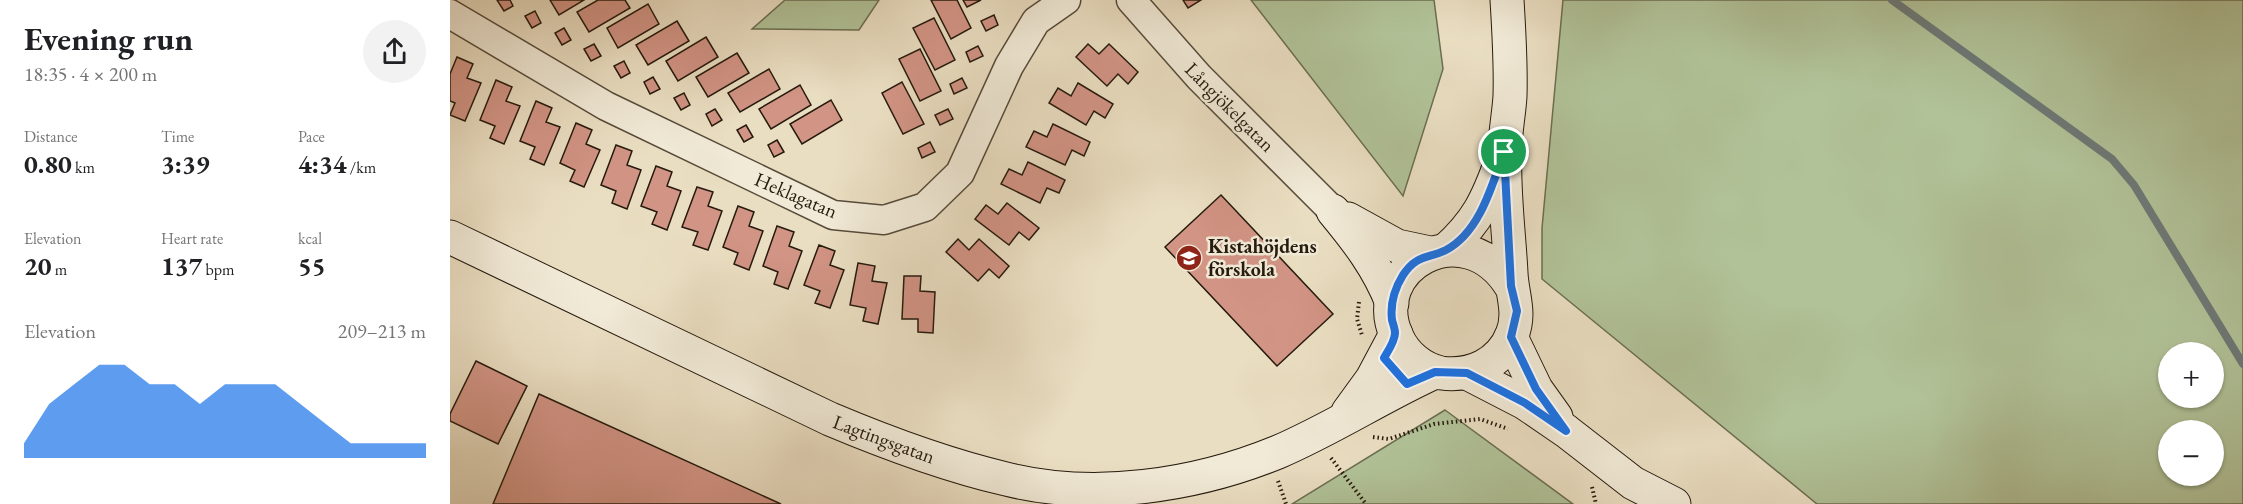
<!DOCTYPE html>
<html lang="en">
<head>
<meta charset="utf-8">
<style>
	:root { --surface:#fff; --page:#f2f2f2; --text:#202124; --muted:#757577; --accent:#1a73e8 }
	body { margin:0; font-family:"EB Garamond",serif; background:var(--page); color:var(--text); height:100vh; display:flex; flex-direction:column; font-size:22px; white-space:nowrap }
	* { box-sizing:border-box; margin:0 }
	p { font-size:20px; color:var(--muted) }
	.icon { flex:none; width:33px; height:33px; fill:none; stroke:currentColor; stroke-width:2; stroke-linecap:round; stroke-linejoin:round }
	.map { position:relative; flex:1; overflow:hidden }
	.side { display:flex; flex-direction:column; background:var(--surface); width:450px }
	.side>* { flex:none }
	.tools { position:absolute; left:1708px; top:342px; display:grid; gap:12px }
	.tools a { display:grid; place-items:center; width:66px; height:66px; border-radius:50%; background:var(--surface); box-shadow:0 2px 4px #0004; font-size:30px }
	.pin { position:absolute; display:grid; place-items:center; width:51px; height:51px; color:#fff; margin:-26px; border:3px solid #fff; border-radius:50%; box-shadow:0 2px 6px #0007 }
	.round { display:grid; place-items:center; flex:none; width:63px; height:63px; border-radius:32px; background:var(--page) }
	.headline { display:flex; align-items:center; justify-content:space-between; height:102px; padding:0 24px }
	h1 { font-size:33px; font-weight:700; line-height:45px }
	.stats { display:grid; grid-template-columns:repeat(3,1fr); gap:9px; height:102px; padding:6px 24px }
	.stats div { display:grid; align-content:center }
	.stats b { font-size:26px; font-weight:700 }
	.stats small { font-size:16px; font-weight:400 }
	.stats p { font-size:16px }
	.chart { height:168px; padding:12px 24px }
	.chart p { display:flex; justify-content:space-between }
	.chart svg { width:100%; height:108px; margin-top:6px; fill:var(--accent); opacity:.7 }
	main { display:flex; flex:1; min-height:0 }
	.map>svg:first-child { display:block }
</style>
</head>
<body>
<main>
<section class="side">
<div class="headline"><div><h1>Evening run</h1><p>18:35 · 4 × 200 m</p></div><a class="round"><svg class="icon" aria-label="share" viewBox="0 0 24 24"><path d="M12 15V3M7 8l5-5 5 5M5 13v7h14v-7"/></svg></a></div>
<div class="stats">
<div><p>Distance</p><b>0.80<small> km</small></b></div>
<div><p>Time</p><b>3:39</b></div>
<div><p>Pace</p><b>4:34<small> /km</small></b></div>
</div>
<div class="stats">
<div><p>Elevation</p><b>20<small> m</small></b></div>
<div><p>Heart rate</p><b>137<small> bpm</small></b></div>
<div><p>kcal</p><b>55</b></div>
</div>
<div class="chart"><p><span>Elevation</span>209–213 m</p>
<svg viewBox="0 0 160 44" preserveAspectRatio="none"><path d="M0 44V38L10 22L20 14L30 6L40 6L50 14L60 14L70 22L80 14L90 14L100 14L110 22L120 30L130 38L140 38L150 38L160 38V44z"/></svg>
</div>
</section>
<div class="map">
<svg width="1793" height="504" viewBox="0 0 1793 504">
	<rect width="100%" height="100%" fill="#eadec2"/>
	<filter id="stains"><feTurbulence type="fractalNoise" baseFrequency=".00333" numOctaves="4"/><feColorMatrix values="0 0 0 0 .2 0 0 0 0 .09 0 0 0 0 .02 0 0 0 .5 -.17"/></filter>
	<radialGradient id="worn" r=".72"><stop offset=".6" stop-color="#630" stop-opacity="0"/><stop offset="1" stop-color="#630" stop-opacity=".3"/></radialGradient>
	<g fill="#b1c298" stroke="#6b6e52" stroke-width="1.5" fill-rule="evenodd">
		<polygon points="335,0 429,0 409,30 302,29"/>
		<polygon points="801,0 984,0 993,69 953,196"/>
		<path d="M1113,0H1793V504H1367L1092,279V228ZM1764,352V398H1719V352ZM1764,430V476H1719V430Z"/>
		<polygon points="995,410 1123,504 842,504"/>
	</g>
	<g fill="none" stroke-linecap="round" stroke-linejoin="round">
		<polyline stroke="#6d7977" stroke-width="8" points="1442,0 1662,159 1684,185 1793,364"/>
	</g>
	<g fill="#d29485" stroke="#251a0d" stroke-width="1.5">
		<polygon points="47,0 60,0 63,6 54,11"/>
		<polygon points="100,0 134,0 109,15"/>
		<polygon points="148,0 175,0 180,8 139,32 127,12"/>
		<polygon points="481,0 507,0 521,28 501,39"/>
		<polygon points="513,0 531,0 517,7"/>
		<polygon points="733,0 751,0 738,8"/>
		<polygon points="198,4 209,24 168,48 157,28"/>
		<polygon points="85,11 91,23 82,28 75,16"/>
		<polygon points="544,15 548,25 536,31 531,21"/>
		<polygon points="484,18 505,60 485,70 463,28"/>
		<polygon points="227,21 239,41 198,65 186,45"/>
		<polygon points="114,28 121,40 112,45 105,33"/>
		<polygon points="256,37 268,57 228,81 216,61"/>
		<polygon points="144,44 151,56 141,61 134,49"/>
		<polygon points="638,44 649,54 659,44 688,72 678,84 668,74 657,86 626,57"/>
		<polygon points="528,46 533,56 520,62 516,52"/>
		<polygon points="470,49 491,91 470,101 449,59"/>
		<polygon points="287,53 299,73 258,97 246,77"/>
		<polygon points="7,57 23,64 17,78 31,83 15,121 0,115 5,103 0,101 0,74"/>
		<polygon points="174,61 180,73 171,78 164,66"/>
		<polygon points="319,69 330,89 290,112 278,93"/>
		<polygon points="203,77 210,89 200,94 194,82"/>
		<polygon points="512,78 517,88 504,94 500,84"/>
		<polygon points="46,80 62,87 56,101 70,106 54,144 40,138 45,126 30,120"/>
		<polygon points="452,82 474,124 453,134 432,93"/>
		<polygon points="628,83 663,104 655,118 644,111 636,125 599,103 608,88 621,96"/>
		<polygon points="350,85 361,105 321,129 309,109"/>
		<polygon points="234,93 240,105 231,110 224,98"/>
		<polygon points="381,100 392,120 352,144 340,124"/>
		<polygon points="86,101 102,108 96,122 110,127 94,165 80,159 85,147 70,141"/>
		<polygon points="265,109 272,120 262,126 256,114"/>
		<polygon points="498,109 503,119 490,125 485,115"/>
		<polygon points="126,123 142,130 136,144 150,150 134,187 120,181 125,170 110,163"/>
		<polygon points="603,124 640,142 634,156 622,150 615,165 576,147 584,131 597,137"/>
		<polygon points="296,125 303,137 294,142 287,130"/>
		<polygon points="327,140 334,152 324,157 318,145"/>
		<polygon points="480,142 485,152 472,158 468,148"/>
		<polygon points="166,145 182,151 177,165 191,170 177,209 162,203 166,191 151,185"/>
		<polygon points="578,162 615,180 609,193 597,188 590,203 551,184 559,169 572,175"/>
		<polygon points="206,166 222,172 217,186 231,191 217,230 202,224 207,212 191,206"/>
		<polygon points="247,187 263,192 258,206 272,211 258,250 243,245 248,232 232,227"/>
		<polygon points="771,195 883,314 827,366 715,247"/>
		<polygon points="557,203 589,228 579,240 569,232 559,245 525,219 536,205 548,214"/>
		<polygon points="288,206 304,212 299,226 313,231 299,270 284,264 288,253 273,247"/>
		<polygon points="327,226 344,232 339,246 352,251 338,289 324,284 328,272 313,266"/>
		<polygon points="508,239 519,250 529,239 559,266 549,278 539,269 528,281 496,252"/>
		<polygon points="369,245 385,251 380,265 394,270 380,308 365,303 370,291 354,285"/>
		<polygon points="408,263 425,266 422,281 437,283 428,324 413,321 416,308 400,305"/>
		<polygon points="454,276 471,276 470,291 485,292 483,333 468,332 468,319 452,319"/>
		<polygon points="26,361 77,386 48,444 0,421 0,414"/>
		<polygon points="89,394 331,504 43,504"/>
	</g>
	<g fill="none" stroke-linecap="round" stroke-linejoin="round">
		<g stroke="#564b3a" stroke-width="31">
			<g id="street">
				<polyline points="681,0 749,77 883,211"/>
				<polyline points="0,14 156,106 383,215 434,220 475,207 510,173 559,66 586,21 616,0"/>
			</g>
		</g>
		<g stroke="#251a0d" stroke-width="35">
			<g id="secondary">
				<path d="M1057,0C1059,32 1061,64 1060,96C1059,114 1055,132 1055,150C1053,190 1059,233 1061,273C1062,295 1071,313 1062,335C1050,364 1021,377 991,373C972,369 955,355 947,337C915,268 1014,210 1061,286"/>
				<path d="M883,211C907,240 928,267 942,303"/>
				<polyline points="898,219 947,246 980,253"/>
				<path d="M0,237L380,419C437,443 496,465 556,479C644,501 745,486 828,452C882,429 932,396 985,372"/>
				<path d="M996,250C1027,222 1037,201 1051,162"/>
				<polyline points="1061,337 1086,389 1106,417"/>
				<polyline points="1017,373 1075,403 1116,431 1183,483 1224,504"/>
				<polyline points="898,412 922,379 946,334"/>
			</g>
		</g>
		<g stroke="#251a0d" stroke-width="4" stroke-dasharray="1.5 3" stroke-linecap="butt">
			<polyline points="909,302 907,319 912,335"/>
			<polyline points="923,437 939,439 984,424 1030,419 1058,429"/>
			<polyline points="881,458 916,504"/>
			<polyline points="828,481 836,504"/>
			<polyline points="1142,487 1146,504"/>
		</g>
		<use href="#street" stroke="#f1ead7" stroke-width="28"/>
		<use href="#secondary" stroke="#f1ead7" stroke-width="33"/>
	</g>
	<g fill="none" stroke-linecap="round" stroke-linejoin="round">
		<g stroke="#fff" stroke-width="12">
			<path id="route" d="M1054,152L1061,286L1067,311L1061,337L1086,389L1116,431L1075,403L1017,373L985,372L957,384L934,358C938,351 945,341 945,333C945,329 943,324 942,320C940,304 945,288 953,275C967,254 978,259 996,250C1030,232 1042,185 1054,152Z"/>
		</g>
		<use href="#route" stroke="#1a73e8" stroke-width="8"/>
	</g>
	<defs>
		<g id="school-disc" transform="scale(1.35)"><circle r="9.5" fill="#8f2418" stroke="#f1ead7"/><path d="M0-5L7-2L0 1L-7-2ZM-4 1L0 2.5L4 1V4Q0 6-4 4Z" fill="#fff"/></g>
	</defs>
	<g fill-rule="evenodd">
		<use href="#school-disc" x="739" y="258"/>
	</g>
	<g text-anchor="middle" stroke-width="5" stroke-linejoin="round" paint-order="stroke">
		<g font-size="20" fill="#251a0d" stroke="#f1ead7">
			<text transform="translate(780 107) rotate(45)" y="7">Långjökelgatan</text>
			<text transform="translate(346 195) rotate(23)" y="7">Heklagatan</text>
			<text transform="translate(434 439) rotate(20)" y="7">Lagtingsgatan</text>
		</g>
		<g font-size="20" font-weight="bold" fill="#251a0d" stroke="#f1ead7" text-anchor="start">
			<text x="758" y="253">Kistahöjdens<tspan x="758" dy="23">förskola</tspan></text>
		</g>
	</g>
	<rect width="100%" height="100%" filter="url(#stains)"/>
	<rect width="100%" height="100%" fill="url(#worn)"/>
</svg>
<div class="tools">
<a>+</a>
<a>−</a>
</div>
<div class="pin" style="left:1054px;top:152px;background:#1e9e55"><svg class="icon" aria-label="arrive" viewBox="0 0 24 24"><path d="M6 21V4h12l-3 4 3 4H6"/></svg></div>
</div>
</main>
</body>
</html>
